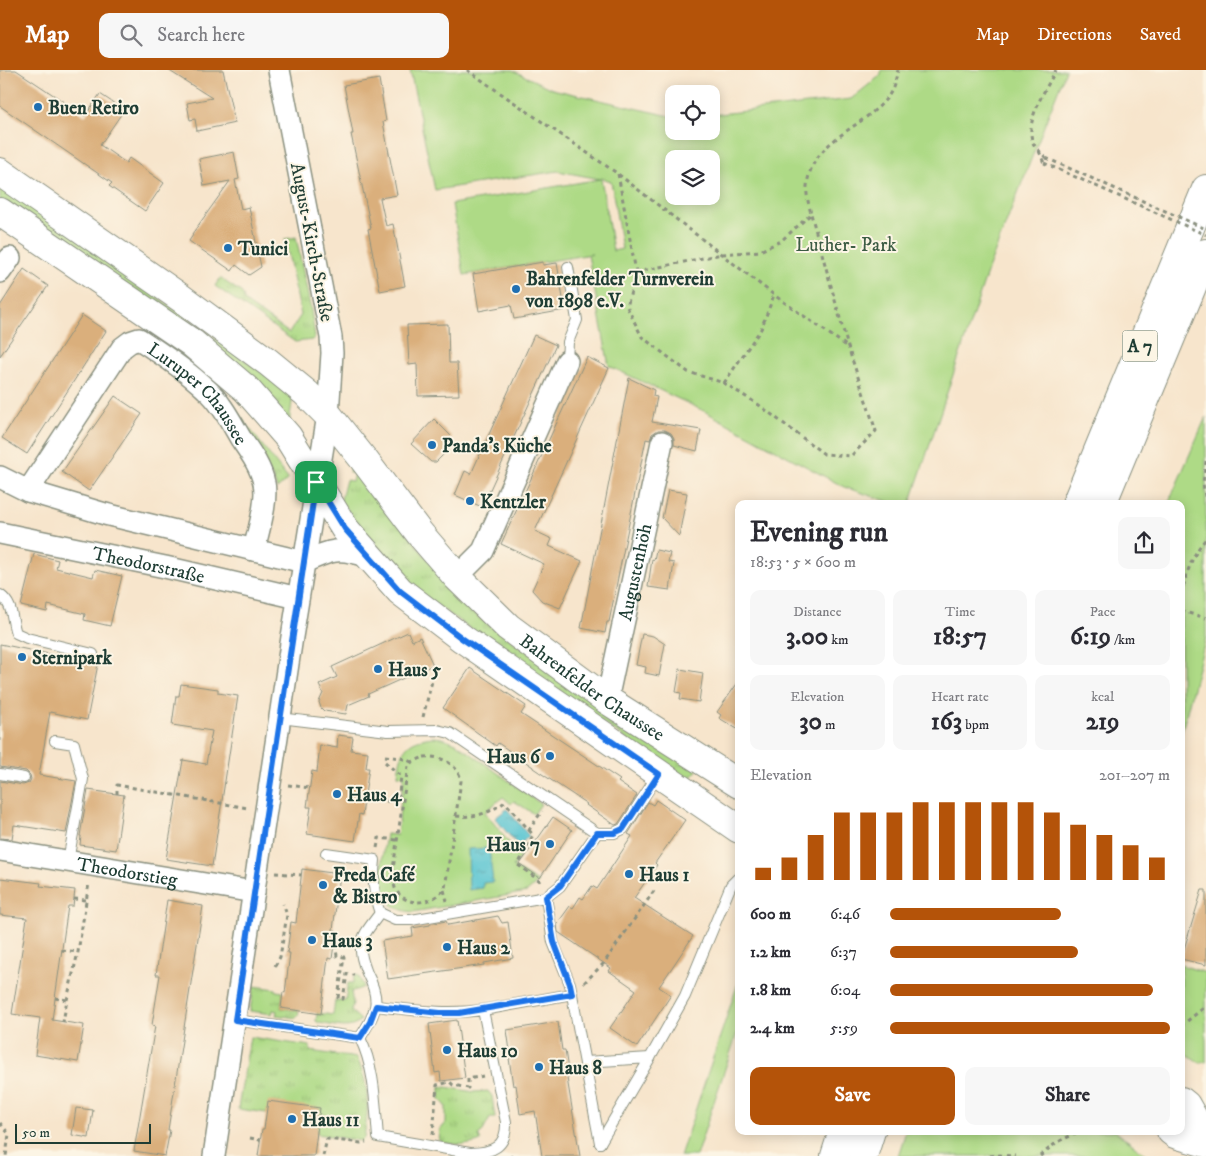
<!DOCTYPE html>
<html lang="en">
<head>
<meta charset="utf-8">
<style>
	:root { --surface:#fff; --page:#f7f7f7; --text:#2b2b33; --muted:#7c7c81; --accent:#b45309 }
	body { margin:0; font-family:"IM FELL DW Pica",serif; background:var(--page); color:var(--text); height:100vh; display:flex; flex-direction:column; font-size:19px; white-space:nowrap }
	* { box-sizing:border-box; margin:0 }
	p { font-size:16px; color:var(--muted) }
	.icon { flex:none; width:28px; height:28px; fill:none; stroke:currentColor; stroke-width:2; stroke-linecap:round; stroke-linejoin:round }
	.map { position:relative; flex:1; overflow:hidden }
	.details { position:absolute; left:735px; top:430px; width:450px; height:635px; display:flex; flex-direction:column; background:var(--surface); border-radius:10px; box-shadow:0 2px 12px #0003 }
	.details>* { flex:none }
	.fabs { position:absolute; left:665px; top:15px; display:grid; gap:10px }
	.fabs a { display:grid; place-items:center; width:55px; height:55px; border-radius:10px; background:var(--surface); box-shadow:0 2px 12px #0003; font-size:25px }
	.scale { position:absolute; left:15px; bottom:12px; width:136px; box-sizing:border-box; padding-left:5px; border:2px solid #1f3d34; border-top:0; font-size:14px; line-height:18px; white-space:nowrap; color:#1f3d34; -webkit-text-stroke:4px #fcf5e5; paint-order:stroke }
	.pin { position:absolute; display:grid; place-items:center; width:42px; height:42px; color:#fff; margin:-21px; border-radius:10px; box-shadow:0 2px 8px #0006 }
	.round { display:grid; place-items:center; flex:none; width:52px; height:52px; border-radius:10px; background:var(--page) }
	.head { display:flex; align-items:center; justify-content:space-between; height:85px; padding:0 15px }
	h1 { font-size:28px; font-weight:700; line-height:38px }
	.metrics { display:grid; grid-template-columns:repeat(3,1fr); gap:8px; height:85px; padding:5px 15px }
	.metrics div { display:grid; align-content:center; border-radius:10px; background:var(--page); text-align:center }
	.metrics b { font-size:25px; font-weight:700 }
	.metrics small { font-size:14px; font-weight:400 }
	.metrics p { font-size:14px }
	.chart { height:140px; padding:10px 15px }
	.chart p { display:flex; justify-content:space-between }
	.chart svg { width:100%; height:90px; margin-top:5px; stroke:var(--accent); stroke-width:6 }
	.action { display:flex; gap:10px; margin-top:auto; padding:10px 15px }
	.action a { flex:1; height:58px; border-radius:10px; background:var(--accent); color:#fff; font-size:20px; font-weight:700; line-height:58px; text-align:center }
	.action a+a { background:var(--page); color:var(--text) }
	ul { padding:0 15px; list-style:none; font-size:16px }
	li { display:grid; grid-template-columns:80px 60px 1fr; align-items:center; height:38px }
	li i { height:12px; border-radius:6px; background:var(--accent) }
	header { display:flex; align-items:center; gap:30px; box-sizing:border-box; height:70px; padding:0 25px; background:var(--accent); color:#fff }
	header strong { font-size:24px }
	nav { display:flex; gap:28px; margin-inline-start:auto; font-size:18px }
	.search { width:350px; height:45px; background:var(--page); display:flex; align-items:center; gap:12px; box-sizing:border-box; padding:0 18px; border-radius:10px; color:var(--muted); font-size:19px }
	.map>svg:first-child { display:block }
</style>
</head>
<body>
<header>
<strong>Map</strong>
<div class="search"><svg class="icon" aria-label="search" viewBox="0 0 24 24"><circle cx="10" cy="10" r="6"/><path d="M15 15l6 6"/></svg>Search here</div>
<nav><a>Map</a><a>Directions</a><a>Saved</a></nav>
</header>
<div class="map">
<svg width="1206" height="1086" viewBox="0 0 1206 1086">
	<defs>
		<pattern id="grass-tufts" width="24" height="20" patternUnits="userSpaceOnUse" patternTransform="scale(1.25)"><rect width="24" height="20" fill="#aeda86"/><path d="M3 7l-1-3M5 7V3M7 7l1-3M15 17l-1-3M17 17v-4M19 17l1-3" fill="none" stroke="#95bc74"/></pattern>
		<pattern id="water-ripples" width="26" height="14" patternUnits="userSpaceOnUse" patternTransform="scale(1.25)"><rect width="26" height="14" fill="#59c5d2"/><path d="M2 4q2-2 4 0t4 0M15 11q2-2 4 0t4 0" fill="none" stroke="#49a1ab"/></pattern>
	</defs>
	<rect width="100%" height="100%" fill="#fcf5e5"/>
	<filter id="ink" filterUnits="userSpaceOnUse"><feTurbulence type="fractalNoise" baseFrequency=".02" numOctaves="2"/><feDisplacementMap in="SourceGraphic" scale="10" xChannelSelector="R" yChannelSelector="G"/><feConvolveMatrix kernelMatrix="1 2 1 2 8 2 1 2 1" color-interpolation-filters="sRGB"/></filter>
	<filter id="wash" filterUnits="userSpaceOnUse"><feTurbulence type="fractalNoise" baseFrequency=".0096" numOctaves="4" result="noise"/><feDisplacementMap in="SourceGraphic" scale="20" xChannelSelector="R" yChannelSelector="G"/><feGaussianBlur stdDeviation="1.12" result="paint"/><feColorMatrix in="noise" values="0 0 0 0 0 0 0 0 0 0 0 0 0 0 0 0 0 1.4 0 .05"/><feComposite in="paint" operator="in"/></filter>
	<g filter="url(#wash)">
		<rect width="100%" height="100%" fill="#f7e5cc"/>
		<g fill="url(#grass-tufts)" stroke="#668c5d">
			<polygon points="0,113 293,325 289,354 0,131"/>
			<polygon points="296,167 311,240 315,267 312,270 295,272 215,216 220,208 242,223 245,232 289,263 301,245 285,169"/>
			<polygon points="159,271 177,280 219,316 237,342 288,409 277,419 273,408"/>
			<polygon points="352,389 420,480 479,548 697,700 688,713 417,521 340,433 346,410 352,411 354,404 349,402"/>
			<path d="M358,905L364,917L351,922L353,934L351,941L361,950C352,962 333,955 319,953L316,951L317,943L333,945L335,931H345L348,913H353L354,906Z"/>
			<polygon points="254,916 276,919 276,921 283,922 281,938 299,941 298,946 296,948 276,945 277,941 273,940 272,944 250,941"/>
			<path d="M250,967L310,976V981L357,988C370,1019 369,1036 364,1068L361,1071L317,1064L320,1038L267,1043L238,1039Z"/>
			<path d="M440,1016L474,1022L488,1021L492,1026L495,1048H490L483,1061L478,1065L481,1071C467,1077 454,1074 439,1072L440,1060L446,1053V1036L440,1029Z"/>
		</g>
		<g fill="#aeda86" stroke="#668c5d" fill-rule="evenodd">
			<path d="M410,0H512L552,19L674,47V61H711V45L851,29L881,5V0H1066L989,197L910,434H896L844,417L706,342L609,296L588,185L592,184L464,205L452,134L600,109L558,101L435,120ZM674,89H711V126H674ZM601,108L611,111L622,179L613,181Z"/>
			<polygon points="1206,347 1206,567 1181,665 1181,434 1168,434"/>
			<path d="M433,667L443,668L456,673L541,734L534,744L514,731L511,734L503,727L485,742L520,787L513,797L538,812L527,822L413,842C369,838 382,793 386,764L397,765L404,706L398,705C401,680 405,670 433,667Z"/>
			<polygon points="1181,895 1206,903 1206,992 1200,993 1181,980"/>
			<polygon points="739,910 739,957 696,1086 680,1086"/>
			<polygon points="906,1061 1115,1061 1148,1086 898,1086"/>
		</g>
		<g fill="url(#water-ripples)" stroke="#3c8183">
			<polygon points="507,739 529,766 518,776 495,748"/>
			<polygon points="489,778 493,812 483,813 483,818 469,820 468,779"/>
		</g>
		<g id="blocks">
			<g fill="#daaf7b">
				<polygon points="0,0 16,0 85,46 100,24 124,40 100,75 126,93 129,88 164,113 145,141 109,116 112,113 0,36"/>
				<polygon points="168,0 223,0 235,53 197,61 195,49 190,50 187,33 212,28"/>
				<polygon points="379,9 386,51 383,52 397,125 380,128 386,156 393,154 405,216 380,221 368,159 371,158 351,64 353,64 344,15"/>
				<polygon points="234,82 239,109 235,110 241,139 249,137 261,197 249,205 236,195 232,201 189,171 193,165 192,164 230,111 204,116 199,89"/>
				<polygon points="543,192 543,195 557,193 565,240 514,249 511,235 479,241 473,204"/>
				<polygon points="24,199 48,216 0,286 0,236"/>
				<polygon points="82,245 106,261 27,384 2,368"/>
				<polygon points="448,254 449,293 457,293 459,325 418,326 417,294 409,295 407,255"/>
				<polygon points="534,265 556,275 482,437 455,425 465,401 471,404"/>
				<polygon points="587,287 609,298 535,461 552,469 549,476 582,491 560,538 542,531 532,520 544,494 501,474"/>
				<polygon points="629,308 654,320 653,326 657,327 652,352 701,360 697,381 674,375 674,368 671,363 665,360 658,360 652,364 650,370 646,369 609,552 607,552 605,563 581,558"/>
				<polygon points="115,326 142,344 89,421 62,402"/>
				<polygon points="434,349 452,367 444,376 449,379 436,392 431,392 411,374"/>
				<polygon points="668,420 687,423 679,466 662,448"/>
				<polygon points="656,480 670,483 668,492 674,493 670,520 648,517 652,489 654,490"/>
				<polygon points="34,484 58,490 56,498 93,507 95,500 122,506 110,556 84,550 85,544 48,535 47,542 21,536"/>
				<polygon points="408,562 412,571 420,567 433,595 368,624 369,626 348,635 346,644 324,641 321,638 319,632 323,623 319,615 337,607 332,597"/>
				<polygon points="642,564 653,566 665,574 659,606 645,603 646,597 636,595"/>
				<polygon points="0,574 98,594 87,650 50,642 39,705 76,711 66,763 14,755 12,769 0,768 0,711 23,715 29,713 31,709 30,705 26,701 0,697"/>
				<polygon points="470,598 526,636 521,644 620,710 618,712 637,725 618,754 615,755 586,735 587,734 533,698 533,697 498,673 496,676 443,638"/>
				<polygon points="680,599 703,603 699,632 680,629 681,623 676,622"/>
				<polygon points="739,611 739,660 719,648 721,645 717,642"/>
				<polygon points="181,614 218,619 218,623 238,626 212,796 166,789 183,690 206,694 212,661 172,655 176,626 179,626"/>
				<polygon points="338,665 353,667 351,680 368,682 366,698 369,698 362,745 359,744 355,771 307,764 311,737 307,737 312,701 317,702 320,675 337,678"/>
				<polygon points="88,720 124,725 116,780 80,775 81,766 80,766"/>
				<polygon points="656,730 685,750 655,793 657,795 634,828 693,866 659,917 671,925 637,977 610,958 636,920 609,901 611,898 558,862 557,854 570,836 573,838 580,827 583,829 592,816 597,819 632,766 628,764 648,732 653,735"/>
				<polygon points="553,747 572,760 540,808 520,794"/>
				<polygon points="302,799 340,804 333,860 336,860 332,889 328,888 321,944 281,938 283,922 285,923 290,883 287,883 291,852 296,853"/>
				<polygon points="0,808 41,813 40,816 75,820 73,836 68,836 52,950 84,955 78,992 35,985 40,948 12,944 27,848 0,845"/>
				<polygon points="1202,820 1206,820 1206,895 1181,889"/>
				<polygon points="167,830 203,836 168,1060 170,1060 165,1086 134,1081 155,956 152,955 160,905 156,905"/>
				<polygon points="498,846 502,853 508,852 513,888 484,893 484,895 388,909 382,871 413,866 412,858 430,855 430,854 446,851 448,855"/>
				<polygon points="457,950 465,1008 441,1011 440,1002 435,1003 429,954"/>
				<polygon points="558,952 562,980 565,980 569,1007 567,1008 580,1086 542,1086 535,1041 520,1044 516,1015 513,1016 509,988 511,988 507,960"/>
				<polygon points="268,1031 320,1038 314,1086 258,1086 262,1059 264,1059"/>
				<polygon points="76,1038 93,1040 89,1068 72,1065"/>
			</g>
		</g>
	</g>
	<g filter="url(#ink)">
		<use href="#blocks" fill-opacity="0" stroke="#8b9180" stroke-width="1"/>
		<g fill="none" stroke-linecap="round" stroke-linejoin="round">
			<g stroke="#8b9180" stroke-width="12">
				<g id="service">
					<polyline points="567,291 568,272 577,250 568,197"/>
					<path d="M0,525C14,535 11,549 16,563L27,568L93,584"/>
					<polyline points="280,648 388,661 437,660 450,663 597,763 560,816 546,827"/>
					<polyline points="55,671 74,674 83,709 68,791"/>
					<polyline points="0,704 24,708"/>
					<polyline points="597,763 614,763 623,759 658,705"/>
					<path d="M326,783L375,790C373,809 373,824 380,843"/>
					<polyline points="483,940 572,924"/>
					<polyline points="235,950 360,968"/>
					<path d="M360,968C376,942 382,932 367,903C364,895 360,886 361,877C362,864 373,853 380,843L395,850H411L546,827L553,872L570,914L600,1073"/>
					<path d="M360,968C375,998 375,1034 378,1067L470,1083C492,1083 507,1077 506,1052L483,940C446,945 414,940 376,936"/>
					<polyline points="650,988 685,926 731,815 739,807"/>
					<polyline points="585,992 650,988 600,1073"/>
				</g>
			</g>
			<g stroke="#8b9180" stroke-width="24">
				<g id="minor">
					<polyline points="0,202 10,188"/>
					<polyline points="0,407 28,421 105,444 304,492"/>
					<path id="s1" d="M28,421L122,278L130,272L139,269C162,284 186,300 206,319C221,332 231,352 241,369C250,382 261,397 264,413C268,432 258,461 254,480"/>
					<path id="s2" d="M0,463L165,497L298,528"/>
					<path d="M304,492C332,480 337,477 367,486"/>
					<polyline points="457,507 483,481 567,291"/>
					<path id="s3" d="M607,630L662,372"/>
					<path id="s4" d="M0,780L254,822"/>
					<polyline points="214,1086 292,567 328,345 332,283 331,267 279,0"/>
				</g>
			</g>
			<g stroke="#8b9180" stroke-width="30">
				<g id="secondary">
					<path id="s5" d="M0,102L181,228L268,292L306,323L328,345L364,390L420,464L457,507L508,557L607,630L739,714"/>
					<polyline points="0,142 192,273 246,319 288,367 345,459 400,521 463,569 739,759"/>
					<polyline points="1181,1031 1186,1035 1206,1070"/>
					<polyline points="1171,1061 1175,1064 1206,1073"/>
				</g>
			</g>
			<g stroke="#8b9180" stroke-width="30">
				<g id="motorway">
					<polyline points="1076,434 1206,119"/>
					<polyline points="1102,434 1206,183"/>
					<polyline points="835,1086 843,1061"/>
					<polyline points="863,1086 871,1061"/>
				</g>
			</g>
			<g stroke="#8b9180" stroke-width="3" stroke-dasharray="4 4" stroke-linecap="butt">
				<polyline points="467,0 618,104 774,225 848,277"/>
				<polyline points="1039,81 1044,93"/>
				<path d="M1046,88C1042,83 1033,76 1032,70C1026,48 1046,19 1056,0"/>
				<polyline points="618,104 636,202 627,237 642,267 688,302 724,313 759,335 824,384 851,386 876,361 848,277 811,144"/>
				<path d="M636,202L722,184L760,181L781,171L811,144C809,135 806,125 807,117C810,69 866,58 889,25C894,18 896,8 898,0"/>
				<polyline points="724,313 761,259 774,225"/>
				<polyline points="1206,391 1203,413 1206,433"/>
				<path d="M1181,524C1187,504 1191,485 1206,469"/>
				<polyline points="1181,541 1206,548"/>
				<polyline points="423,647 435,599"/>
				<polyline points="385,686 401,688 412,692"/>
				<path d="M424,687C439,685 459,694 461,711L445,818C434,834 405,839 395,818C394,814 393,810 392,806L408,696L412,692Z"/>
				<polyline points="385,692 401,706 398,732 386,731"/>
				<polyline points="288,715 310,718"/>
				<polyline points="117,724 117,715 248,738"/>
				<path d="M456,746C476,748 489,743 505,732L529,760L542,741"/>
				<polyline points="529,760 533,765 518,795 540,811 541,814"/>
				<polyline points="377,778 379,768 397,770"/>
				<polyline points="275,803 301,805"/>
				<polyline points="444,820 447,831"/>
				<polyline points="74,829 86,830"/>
				<polyline points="348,875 335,872 337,886 344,887 338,928 343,929 347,904 354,905"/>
				<polyline points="62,880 78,882"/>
				<polyline points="275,896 280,887 287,845 283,834"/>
				<polyline points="584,913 604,893 656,818"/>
				<polyline points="55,928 67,930 63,952"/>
				<polyline points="67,930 78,882 89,813"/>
				<polyline points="1181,956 1206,936"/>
				<polyline points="0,1053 9,1064 6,1086"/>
				<polyline points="433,1065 437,1015 450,1012 453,1015 468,1018 468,1009 483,1006"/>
				<polyline points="250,1068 260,1070"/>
				<polyline points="512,1085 512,1086"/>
				<polyline points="323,1086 327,1069 361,1073 366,1072"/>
				<polyline points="990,1086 1000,1085 1015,1086"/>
				<polyline points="1040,1086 1056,1073 1080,1061"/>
			</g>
			<use href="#service" stroke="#fff" stroke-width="10"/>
			<use href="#minor" stroke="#fff" stroke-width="21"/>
			<use href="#secondary" stroke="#fff" stroke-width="28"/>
			<use href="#motorway" stroke="#fff" stroke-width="28"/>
			<g stroke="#8b9180" stroke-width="3" stroke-dasharray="4 4" stroke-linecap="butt">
				<polyline points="1046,88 1206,159"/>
				<polyline points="1044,93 1206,165"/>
			</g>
		</g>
	</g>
	<g fill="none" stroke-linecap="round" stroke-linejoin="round" filter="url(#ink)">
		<g stroke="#fff" stroke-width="10">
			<polygon id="route" points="316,412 345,459 400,521 463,569 659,704 623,759 614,763 597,763 560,816 546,827 554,872 570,914 572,924 459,943 440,943 376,936 370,952 360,968 235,950"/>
		</g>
		<use href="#route" stroke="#1a73e8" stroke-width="6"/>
	</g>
	<g fill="#1f6fb2" stroke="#fcf5e5" stroke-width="2">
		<circle cx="38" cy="37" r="5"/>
		<circle cx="228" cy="178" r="5"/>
		<circle cx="516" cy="219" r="5"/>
		<circle cx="432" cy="375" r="5"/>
		<circle cx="470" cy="431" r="5"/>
		<circle cx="22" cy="587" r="5"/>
		<circle cx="378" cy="599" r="5"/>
		<circle cx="550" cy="686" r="5"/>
		<circle cx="337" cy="724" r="5"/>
		<circle cx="550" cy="774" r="5"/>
		<circle cx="629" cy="804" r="5"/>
		<circle cx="323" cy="815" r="5"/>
		<circle cx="312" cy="870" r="5"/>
		<circle cx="447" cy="877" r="5"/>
		<circle cx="447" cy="980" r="5"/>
		<circle cx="539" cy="997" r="5"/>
		<circle cx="292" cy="1049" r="5"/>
	</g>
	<g text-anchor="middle" stroke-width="4" stroke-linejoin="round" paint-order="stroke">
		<rect fill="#fcf5e5" stroke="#617469" stroke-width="1" x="1122.5" y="260.5" width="35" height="31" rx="4"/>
		<g font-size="18" font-weight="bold" fill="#1f3d34">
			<text x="1140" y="282">A 7</text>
		</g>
		<g font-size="19" font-weight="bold" fill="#1f3d34" stroke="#fcf5e5" text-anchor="start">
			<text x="48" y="44">Buen Retiro</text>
			<text x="238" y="185">Tunici</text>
			<text x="526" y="215">Bahrenfelder Turnverein<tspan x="526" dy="22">von 1898 e.V.</tspan></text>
			<text x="442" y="382">Panda's Küche</text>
			<text x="480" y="438">Kentzler</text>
			<text x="32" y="594">Sternipark</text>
			<text x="388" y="606">Haus 5</text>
			<text x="540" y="693" text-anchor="end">Haus 6</text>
			<text x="347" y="731">Haus 4</text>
			<text x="540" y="781" text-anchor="end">Haus 7</text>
			<text x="333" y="811">Freda Café<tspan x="333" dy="22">&amp; Bistro</tspan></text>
			<text x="639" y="811">Haus 1</text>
			<text x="322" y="877">Haus 3</text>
			<text x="457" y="884">Haus 2</text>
			<text x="457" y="987">Haus 10</text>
			<text x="549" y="1004">Haus 8</text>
			<text x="302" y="1056">Haus 11</text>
		</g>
		<g font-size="19" fill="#1f3d34" stroke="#fcf5e5">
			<text transform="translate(313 172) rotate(79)" y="7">August-Kirch-Straße</text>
			<text dy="7" stroke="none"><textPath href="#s1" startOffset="272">Luruper Chaussee</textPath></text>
			<text dy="7" stroke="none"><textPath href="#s2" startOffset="152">Theodorstraße</textPath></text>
			<text dy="7" stroke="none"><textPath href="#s3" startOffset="131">Augustenhöh</textPath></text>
			<text dy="7" stroke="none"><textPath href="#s5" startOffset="791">Bahrenfelder Chaussee</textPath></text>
			<text dy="7" stroke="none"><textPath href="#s4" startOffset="129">Theodorstieg</textPath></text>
		</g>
		<g font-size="19" fill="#3c5c44" stroke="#fcf5e5">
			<text x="846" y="181">Luther- Park</text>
		</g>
	</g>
</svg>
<div class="fabs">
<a><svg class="icon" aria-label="locate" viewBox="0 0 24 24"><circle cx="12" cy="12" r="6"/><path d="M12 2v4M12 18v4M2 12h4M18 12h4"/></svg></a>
<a><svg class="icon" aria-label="layers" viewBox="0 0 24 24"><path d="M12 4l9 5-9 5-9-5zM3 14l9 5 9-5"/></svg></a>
</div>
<div class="scale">50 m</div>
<div class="pin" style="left:316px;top:412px;background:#1e9e55"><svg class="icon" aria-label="arrive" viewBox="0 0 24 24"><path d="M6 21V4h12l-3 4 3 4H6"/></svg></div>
<section class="details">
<div class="head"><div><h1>Evening run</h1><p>18:53 · 5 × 600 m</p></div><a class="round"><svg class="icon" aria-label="share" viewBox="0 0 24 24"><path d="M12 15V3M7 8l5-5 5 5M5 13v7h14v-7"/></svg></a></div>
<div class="metrics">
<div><p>Distance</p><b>3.00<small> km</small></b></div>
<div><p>Time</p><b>18:57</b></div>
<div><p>Pace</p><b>6:19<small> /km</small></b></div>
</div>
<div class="metrics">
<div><p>Elevation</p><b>30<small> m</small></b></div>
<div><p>Heart rate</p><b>163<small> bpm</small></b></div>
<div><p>kcal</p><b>219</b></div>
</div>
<div class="chart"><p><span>Elevation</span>201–207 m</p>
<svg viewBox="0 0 160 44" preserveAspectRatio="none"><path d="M5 44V38M15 44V33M25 44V22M35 44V11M45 44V11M55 44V11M65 44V6M75 44V6M85 44V6M95 44V6M105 44V6M115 44V11M125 44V17M135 44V22M145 44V27M155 44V33"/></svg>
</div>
<ul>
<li><b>600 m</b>6:46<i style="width:61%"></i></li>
<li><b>1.2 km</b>6:37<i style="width:67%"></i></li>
<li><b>1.8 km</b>6:04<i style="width:94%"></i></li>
<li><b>2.4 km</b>5:59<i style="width:100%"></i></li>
</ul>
<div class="action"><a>Save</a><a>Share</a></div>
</section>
</div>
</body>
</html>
